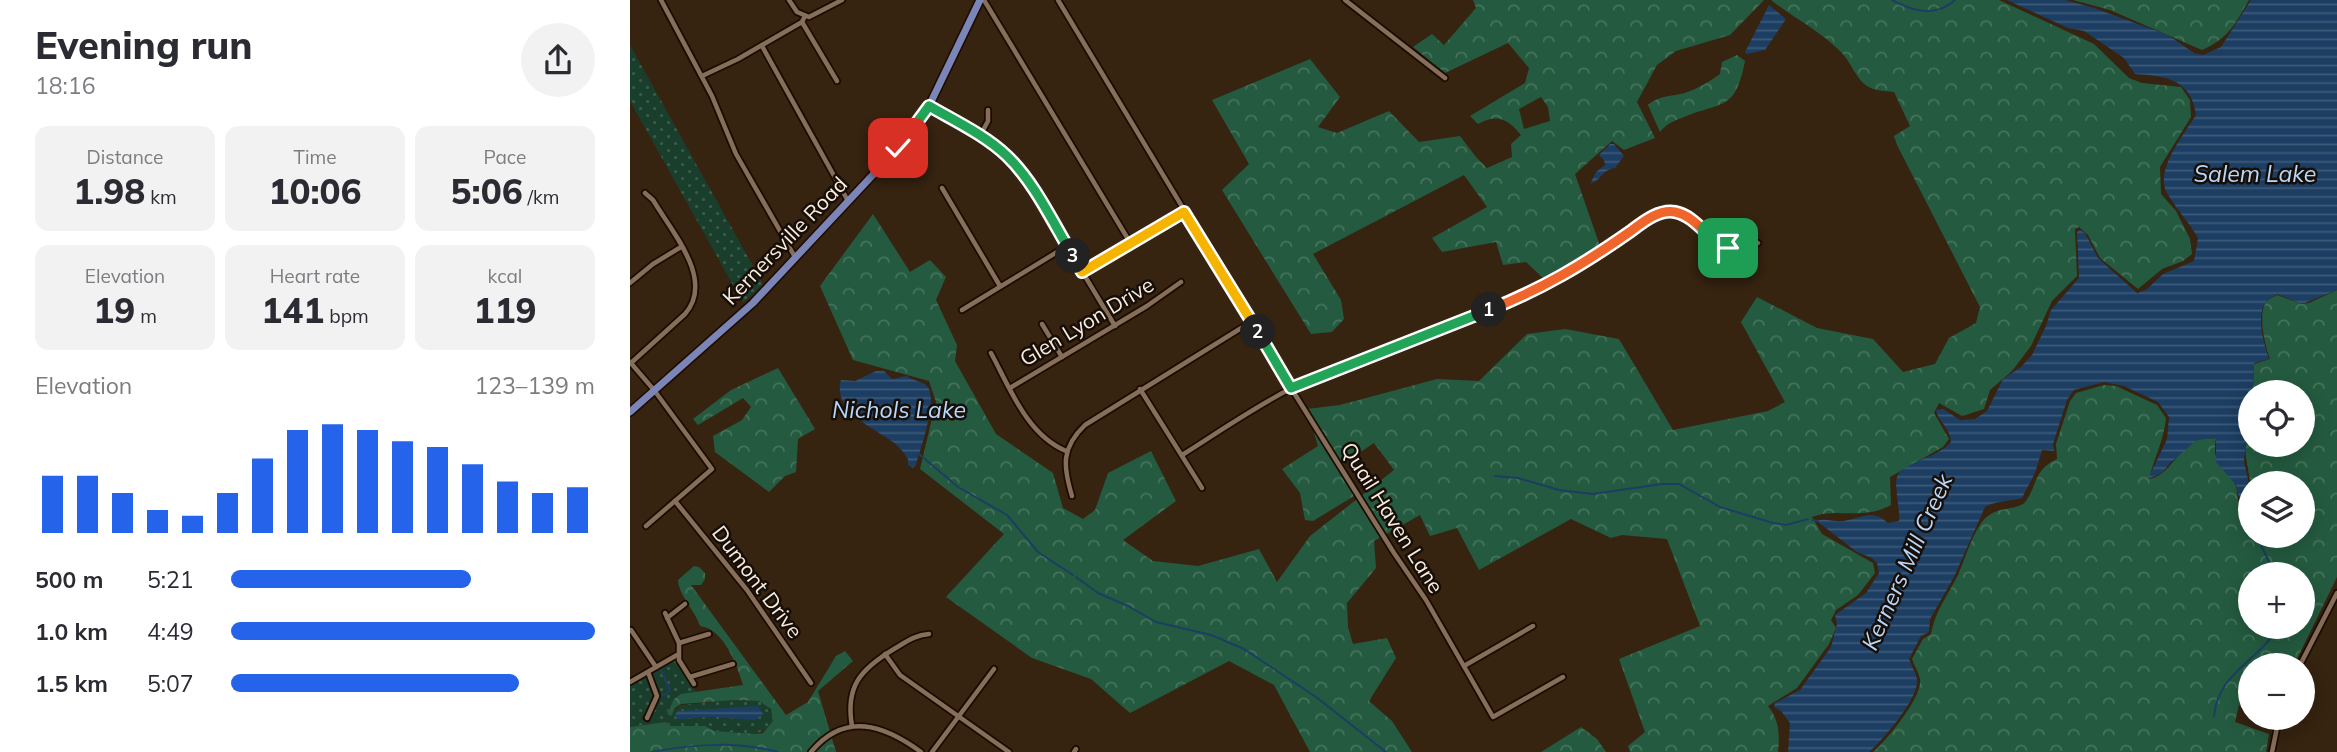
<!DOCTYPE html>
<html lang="en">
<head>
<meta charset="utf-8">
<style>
	:root { --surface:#fff; --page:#f2f2f3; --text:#2b2b33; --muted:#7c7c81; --accent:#2563eb }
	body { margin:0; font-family:Mulish,sans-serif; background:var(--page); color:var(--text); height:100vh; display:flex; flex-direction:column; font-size:26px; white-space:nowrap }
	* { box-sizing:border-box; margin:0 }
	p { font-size:23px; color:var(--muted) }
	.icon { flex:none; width:38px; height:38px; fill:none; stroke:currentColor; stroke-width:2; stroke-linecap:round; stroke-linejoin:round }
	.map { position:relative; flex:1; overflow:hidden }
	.drawer { display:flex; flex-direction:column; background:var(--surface); width:630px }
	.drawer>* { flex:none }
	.controls { position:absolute; left:1608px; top:380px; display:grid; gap:14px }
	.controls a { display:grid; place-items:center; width:77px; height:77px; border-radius:50%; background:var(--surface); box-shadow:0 4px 18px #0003; font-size:35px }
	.pin { position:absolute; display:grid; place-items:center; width:60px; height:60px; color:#fff; margin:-30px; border-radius:14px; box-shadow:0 4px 10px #0006 }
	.km { position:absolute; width:35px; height:35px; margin:-18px; border-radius:50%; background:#222; color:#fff; font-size:19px; line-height:35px; text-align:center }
	.round { display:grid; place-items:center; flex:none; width:74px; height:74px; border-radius:37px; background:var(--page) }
	.overview { display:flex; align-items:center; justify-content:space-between; height:119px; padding:0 35px }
	h1 { font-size:38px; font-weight:800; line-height:52px }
	.figures { display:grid; grid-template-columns:repeat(3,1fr); gap:10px; height:119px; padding:7px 35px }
	.figures div { display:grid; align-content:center; border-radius:14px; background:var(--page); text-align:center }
	.figures b { font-size:35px; font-weight:800 }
	.figures small { font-size:19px; font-weight:400 }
	.figures p { font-size:19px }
	.chart { height:196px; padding:14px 35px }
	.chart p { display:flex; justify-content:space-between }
	.chart svg { width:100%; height:126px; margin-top:7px; stroke:var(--accent); stroke-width:6 }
	ul { padding:0 35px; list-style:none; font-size:23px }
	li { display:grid; grid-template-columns:112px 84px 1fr; align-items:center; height:52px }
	li i { height:18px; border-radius:9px; background:var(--accent) }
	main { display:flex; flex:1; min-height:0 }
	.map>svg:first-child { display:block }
</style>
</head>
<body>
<main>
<section class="drawer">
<div class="overview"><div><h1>Evening run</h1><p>18:16</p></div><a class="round"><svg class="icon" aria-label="share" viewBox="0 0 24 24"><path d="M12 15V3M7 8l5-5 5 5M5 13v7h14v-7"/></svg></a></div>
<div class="figures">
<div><p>Distance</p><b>1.98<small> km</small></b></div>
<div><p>Time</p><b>10:06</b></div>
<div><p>Pace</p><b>5:06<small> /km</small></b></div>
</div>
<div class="figures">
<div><p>Elevation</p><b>19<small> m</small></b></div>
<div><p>Heart rate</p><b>141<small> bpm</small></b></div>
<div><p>kcal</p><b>119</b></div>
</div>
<div class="chart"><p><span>Elevation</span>123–139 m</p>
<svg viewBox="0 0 160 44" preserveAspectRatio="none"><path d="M5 44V24M15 44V24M25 44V30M35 44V36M45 44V38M55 44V30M65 44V18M75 44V8M85 44V6M95 44V8M105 44V12M115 44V14M125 44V20M135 44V26M145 44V30M155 44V28"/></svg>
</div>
<ul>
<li><b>500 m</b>5:21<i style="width:66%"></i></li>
<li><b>1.0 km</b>4:49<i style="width:100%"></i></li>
<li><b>1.5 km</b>5:07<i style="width:79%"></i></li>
</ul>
</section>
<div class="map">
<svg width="1707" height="752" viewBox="0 0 1707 752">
	<defs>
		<pattern id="grass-dots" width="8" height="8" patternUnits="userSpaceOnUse" patternTransform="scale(1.75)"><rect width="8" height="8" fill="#193e2c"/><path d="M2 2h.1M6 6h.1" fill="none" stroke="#3b5a4a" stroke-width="1.8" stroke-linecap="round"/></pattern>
		<pattern id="forest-crowns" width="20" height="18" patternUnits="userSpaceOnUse" patternTransform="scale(1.75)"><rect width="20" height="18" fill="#245b40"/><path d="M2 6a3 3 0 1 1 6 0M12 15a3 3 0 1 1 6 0" fill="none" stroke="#45735b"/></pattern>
		<pattern id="water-rules" width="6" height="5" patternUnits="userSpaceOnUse" patternTransform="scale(1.75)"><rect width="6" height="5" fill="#1c3e62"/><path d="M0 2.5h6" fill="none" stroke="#3e5a78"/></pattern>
	</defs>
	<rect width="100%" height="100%" fill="#362310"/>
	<g fill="url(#grass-dots)">
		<polygon points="0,45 133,284 113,303 0,101"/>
		<path d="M45,659L66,692C50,694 43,697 37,714L38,716L51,705L106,700L129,701L136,704L143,714V721L139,728L126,734L84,731L75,726H40L36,722L0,727V684L14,676L18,678L24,697L11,719L19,723L28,699L22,673Z"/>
	</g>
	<g fill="url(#forest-crowns)" fill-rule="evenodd">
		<path d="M843,0H1134L1100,35L1046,51L1027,65L1007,102L1025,138L994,150L982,141L945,174L971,249L933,273L914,279L896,262L873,265L866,242L812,252L802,238L857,207L834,175L683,254L711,300L714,319L702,332L681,334L592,190L619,164L582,100L680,59L710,97L688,127L707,133L759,111L789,142L830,136L846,157L857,168L882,157L881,144L891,135C878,119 868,113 848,124L840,116L895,83L899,68L878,43L815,73L783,47L802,34L814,45L846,8ZM911,97L918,107L920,121L894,129L889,109Z"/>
		<path d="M1141,0H1369L1464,44L1499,78L1512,83L1551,87L1560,100L1561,117L1530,167L1531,194L1546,211L1560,239L1562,254L1553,261L1532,269L1508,289L1470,258L1458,235L1449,227L1445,229L1447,276L1422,301L1401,346L1382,371L1360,390L1354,409L1332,416L1309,403L1304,413L1319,439L1313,447L1260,477L1261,505C1232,521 1206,507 1182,517L1192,534L1243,563L1245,573L1228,595L1206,610L1201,620L1206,628L1199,644L1167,688L1138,706C1149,720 1150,734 1148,752H1000L998,746L1015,732L989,659L1070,626L1037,539L992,535L981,538L941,519L849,570L827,528L800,536L790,515L744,541L746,568L717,603L718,627L723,644L757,638L766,658L739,701L762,721L782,752H680L644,685L599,661L500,713L461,679L402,658L316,597L374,534L290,469L306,402L299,381L223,360L190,286L243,214L280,272L300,260L316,277L306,300L327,345L325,361L366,434L423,473L433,508L453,519L465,510L478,473L521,451L546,501L493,540L523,561L568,566L629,549L647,582L680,536L764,470L744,443L708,467L724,496L683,521L675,520L670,493L652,469L688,446L677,409L710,405L807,379L849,381L897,334L935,329L989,339L1043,430L1138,411L1155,402L1111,322L1127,297L1187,328L1243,339L1273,372L1305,364L1319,338L1346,323L1350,307L1267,145L1264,136L1280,126L1264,92C1255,91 1245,91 1237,86C1226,79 1221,62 1211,52C1190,31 1164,18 1141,0Z"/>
		<path d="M1443,0H1619C1605,24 1599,38 1572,50L1480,10Z"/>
		<path d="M1107,55L1115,61C1105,111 1094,101 1054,117C1044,121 1037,123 1030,132L1018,105C1027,96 1043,96 1055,93C1067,89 1079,82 1090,74L1092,62Z"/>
		<path d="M1707,290V577L1664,665H1620V704L1609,705L1605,722L1639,734L1636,752H1243C1256,741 1293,697 1290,679C1289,673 1284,665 1282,659L1293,639L1301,634C1305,611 1318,595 1328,575C1335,559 1340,540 1350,525C1352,521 1357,516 1361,514C1371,507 1390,510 1396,501C1408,483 1404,470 1427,459L1426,444L1440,401L1446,393L1474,385L1486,386L1527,405L1536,418C1534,440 1524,458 1519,479C1540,476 1548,447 1568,440C1573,438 1581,439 1586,438C1581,466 1594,464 1605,484C1608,491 1607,500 1610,507L1619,512C1620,502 1621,491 1620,482C1618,462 1611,451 1620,430V444H1673V392H1623L1624,364L1640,359C1635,346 1627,312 1637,301C1640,298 1644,297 1647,295L1672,304L1679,303ZM1620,483H1673V536H1620ZM1620,574H1673V626H1620Z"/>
		<polygon points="148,368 185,429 168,439 166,472 155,476 139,492 85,452 83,436 112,420 121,407 113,398 68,425 63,419 101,390"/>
		<path d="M64,566L69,567L75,573V579L71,585H61L156,715L178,702L206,656L215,651L223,661L188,691L206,752H0V727L36,722L40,726H75L84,731L126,734L133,733L143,721L141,709L129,701L106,700L51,704L45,708L41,716L37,714L44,699L51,694L113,685C107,665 94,629 70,626C65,610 49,596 48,580Z"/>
		<polygon points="951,727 967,739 976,752 911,752"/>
	</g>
	<g fill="url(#water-rules)">
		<path d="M1377,0H1435L1464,8L1538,35L1564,53L1573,55L1591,47L1621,0H1707V290L1672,304L1647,294C1644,296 1640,298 1637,301C1625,313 1634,345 1639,359L1624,363L1623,390L1620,392V427L1616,440L1614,461L1619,484L1617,487L1619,511L1611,506L1606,485L1586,462V438L1567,440L1540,463L1532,473L1518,479L1537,439L1539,417L1528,402L1494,386L1474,382L1444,390L1437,400L1423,444L1424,451L1412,450L1405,473L1392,498C1379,502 1367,500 1355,507L1324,577L1300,619L1299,632L1291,636L1279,659C1281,665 1286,673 1287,679C1290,697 1252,741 1239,752H1158L1160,723L1151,711L1144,707L1145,703L1170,690L1201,647L1207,624L1205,615L1236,593L1249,573L1247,563L1242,558L1227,552L1188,522L1189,520C1198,519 1205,522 1213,521C1233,518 1241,508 1258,523L1269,521C1270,508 1264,485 1267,477C1272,462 1308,458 1321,442C1320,427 1309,423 1306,410L1313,409L1330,420L1345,419L1357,411L1373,379L1391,367L1402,355L1416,326L1421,310L1449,278L1447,232L1450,230L1455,233L1468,258L1507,293L1516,290L1533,274L1564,261L1568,238C1559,222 1546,209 1537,193C1524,171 1554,134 1566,115C1561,79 1536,76 1505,74L1494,58L1454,31L1438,28Z"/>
		<polygon points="1139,5 1156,19 1135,50 1117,54 1115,52"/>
		<path d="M980,144H984L994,156L985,168C970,171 973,179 960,184L966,172L975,165L974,160L969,155Z"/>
		<path d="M246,371H254L262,379L277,376C283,381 292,381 297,386C309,398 290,449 286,465L283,468L278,465V459C274,453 270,447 263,442C244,428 202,411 211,380L225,381Z"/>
		<polygon points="128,706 133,714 125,720 84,717 49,719 44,716 48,711"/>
	</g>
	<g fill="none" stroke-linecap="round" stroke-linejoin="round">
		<g stroke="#1c3e62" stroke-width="2">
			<path d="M1262,0C1283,11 1305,18 1325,0"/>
			<polyline points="289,454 328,487 377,515 408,552 443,575"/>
			<polyline points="865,476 888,478 929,490 963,494 1032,484 1049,484 1090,507 1143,523 1156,525 1178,519"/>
			<polyline points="1617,509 1620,516"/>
			<polyline points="1182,520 1188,521"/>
			<polyline points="1628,539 1645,574"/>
			<polyline points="446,577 468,593 498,606 526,622 581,635 614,649 686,697 756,752"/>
			<polyline points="28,696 37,694 40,690 31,670"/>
			<path d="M1584,716C1588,671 1632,660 1648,626"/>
			<path d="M22,752C65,744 105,741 148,752"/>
		</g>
		<g stroke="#1d0b00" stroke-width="8">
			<g id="street">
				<polyline points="31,0 82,96 106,154 165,257"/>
				<polyline points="159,0 167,12 179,17 212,0"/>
				<polyline points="354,0 501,244"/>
				<polyline points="428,0 661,388 764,553 796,600 863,717 933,677"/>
				<polyline points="715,0 815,78"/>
				<polyline points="172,22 207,81"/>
				<polyline points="132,46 218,201"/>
				<polyline points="72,76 108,59 172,22 175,16"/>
				<polyline points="299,106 356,139 384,163 400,185 485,326"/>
				<polyline points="350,136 358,121 358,110"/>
				<polyline points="312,188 370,286"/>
				<polyline points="453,272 554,212"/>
				<polyline points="0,283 23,264 51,247"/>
				<polyline points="332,310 437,246"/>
				<polyline points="412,324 432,357"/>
				<path d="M361,353C380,388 397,435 436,451"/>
				<polyline points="0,362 24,390 82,469 16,526"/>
				<path d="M1,363L55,314C85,280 42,232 23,200L15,193"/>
				<polyline points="380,388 517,306 551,282"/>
				<polyline points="510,389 572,488"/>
				<path d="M552,455C587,433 623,408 660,389C680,378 703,372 724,363C786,339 851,318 911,289C933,278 955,265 974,250C991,238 1008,223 1027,215C1072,197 1083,274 1128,243"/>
				<path d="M442,496C433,466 431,448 455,425L621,322"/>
				<polyline points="45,501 117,590 181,683"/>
				<polyline points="35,613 49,643 49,660 64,684"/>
				<polyline points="37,618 55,604"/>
				<polyline points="1,630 26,667"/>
				<polyline points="49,643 79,634"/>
				<polyline points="255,654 270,675 379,752"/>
				<polyline points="1670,665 1707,593"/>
				<polyline points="834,666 903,626"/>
				<polyline points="60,677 103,664"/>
				<polyline points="0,682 47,655"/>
				<polyline points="17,718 27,696 18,672"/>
				<path d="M222,726C215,686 231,669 264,649C276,642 285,635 299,634"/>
				<path d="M181,752C215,711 254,725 291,752"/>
				<polyline points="302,752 364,669"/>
				<polyline points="444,752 446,749"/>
				<polyline points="1642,752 1649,718"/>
			</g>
		</g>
		<g stroke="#1d0b00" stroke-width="10">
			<polyline id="primary" points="0,412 123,303 268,148 299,106 350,0"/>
		</g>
		<use href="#street" stroke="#866f5a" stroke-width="4.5"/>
		<use href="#primary" stroke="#7b85b7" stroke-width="7"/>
	</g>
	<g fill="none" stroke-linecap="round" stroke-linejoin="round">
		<g stroke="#fff" stroke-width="14">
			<path id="split-1" d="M859,310C912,289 954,264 1001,231C1013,222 1029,209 1045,212C1067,216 1081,244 1098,248"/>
		</g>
		<g stroke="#fff" stroke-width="14">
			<polyline id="split-2" points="628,332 661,388 859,310"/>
		</g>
		<g stroke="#fff" stroke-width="14">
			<polyline id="split-3" points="443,256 452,272 554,212 628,332"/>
		</g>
		<g stroke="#fff" stroke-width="14">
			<path id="split-4" d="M268,148L299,106C325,121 355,135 377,156C405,183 423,223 443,256"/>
		</g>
		<use href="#split-1" stroke="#f0652b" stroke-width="9"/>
		<use href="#split-2" stroke="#22a559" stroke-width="9"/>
		<use href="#split-3" stroke="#f5b400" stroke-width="9"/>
		<use href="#split-4" stroke="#22a559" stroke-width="9"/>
	</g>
	<g text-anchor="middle" stroke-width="5" stroke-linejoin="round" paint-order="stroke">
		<g font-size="21" fill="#f9ece0" stroke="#170e07">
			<text transform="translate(155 241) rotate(-46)" y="7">Kernersville Road</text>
			<text transform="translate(457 322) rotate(-31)" y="7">Glen Lyon Drive</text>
			<text transform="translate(762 518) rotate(58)" y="7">Quail Haven Lane</text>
			<text transform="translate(127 582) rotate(53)" y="7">Dumont Drive</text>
		</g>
		<g font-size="23" font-style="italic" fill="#b7d8fc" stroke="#170e07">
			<text x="1625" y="182">Salem Lake</text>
			<text x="269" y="418">Nichols Lake</text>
			<text transform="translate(1277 562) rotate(-66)" y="8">Kerners Mill Creek</text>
		</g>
	</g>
</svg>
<div class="controls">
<a><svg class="icon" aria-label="locate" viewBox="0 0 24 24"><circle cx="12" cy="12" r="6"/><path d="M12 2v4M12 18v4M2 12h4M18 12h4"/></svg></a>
<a><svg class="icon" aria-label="layers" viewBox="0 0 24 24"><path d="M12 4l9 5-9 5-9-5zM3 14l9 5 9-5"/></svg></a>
<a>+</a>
<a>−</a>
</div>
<div class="pin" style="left:1098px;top:248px;background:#1e9e55"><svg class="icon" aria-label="arrive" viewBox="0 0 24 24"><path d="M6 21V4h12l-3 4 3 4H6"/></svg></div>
<div class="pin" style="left:268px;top:148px;background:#d93025"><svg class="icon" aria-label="check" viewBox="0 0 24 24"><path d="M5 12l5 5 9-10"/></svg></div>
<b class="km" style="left:859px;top:310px">1</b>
<b class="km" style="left:628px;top:332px">2</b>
<b class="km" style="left:443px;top:256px">3</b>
</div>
</main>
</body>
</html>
